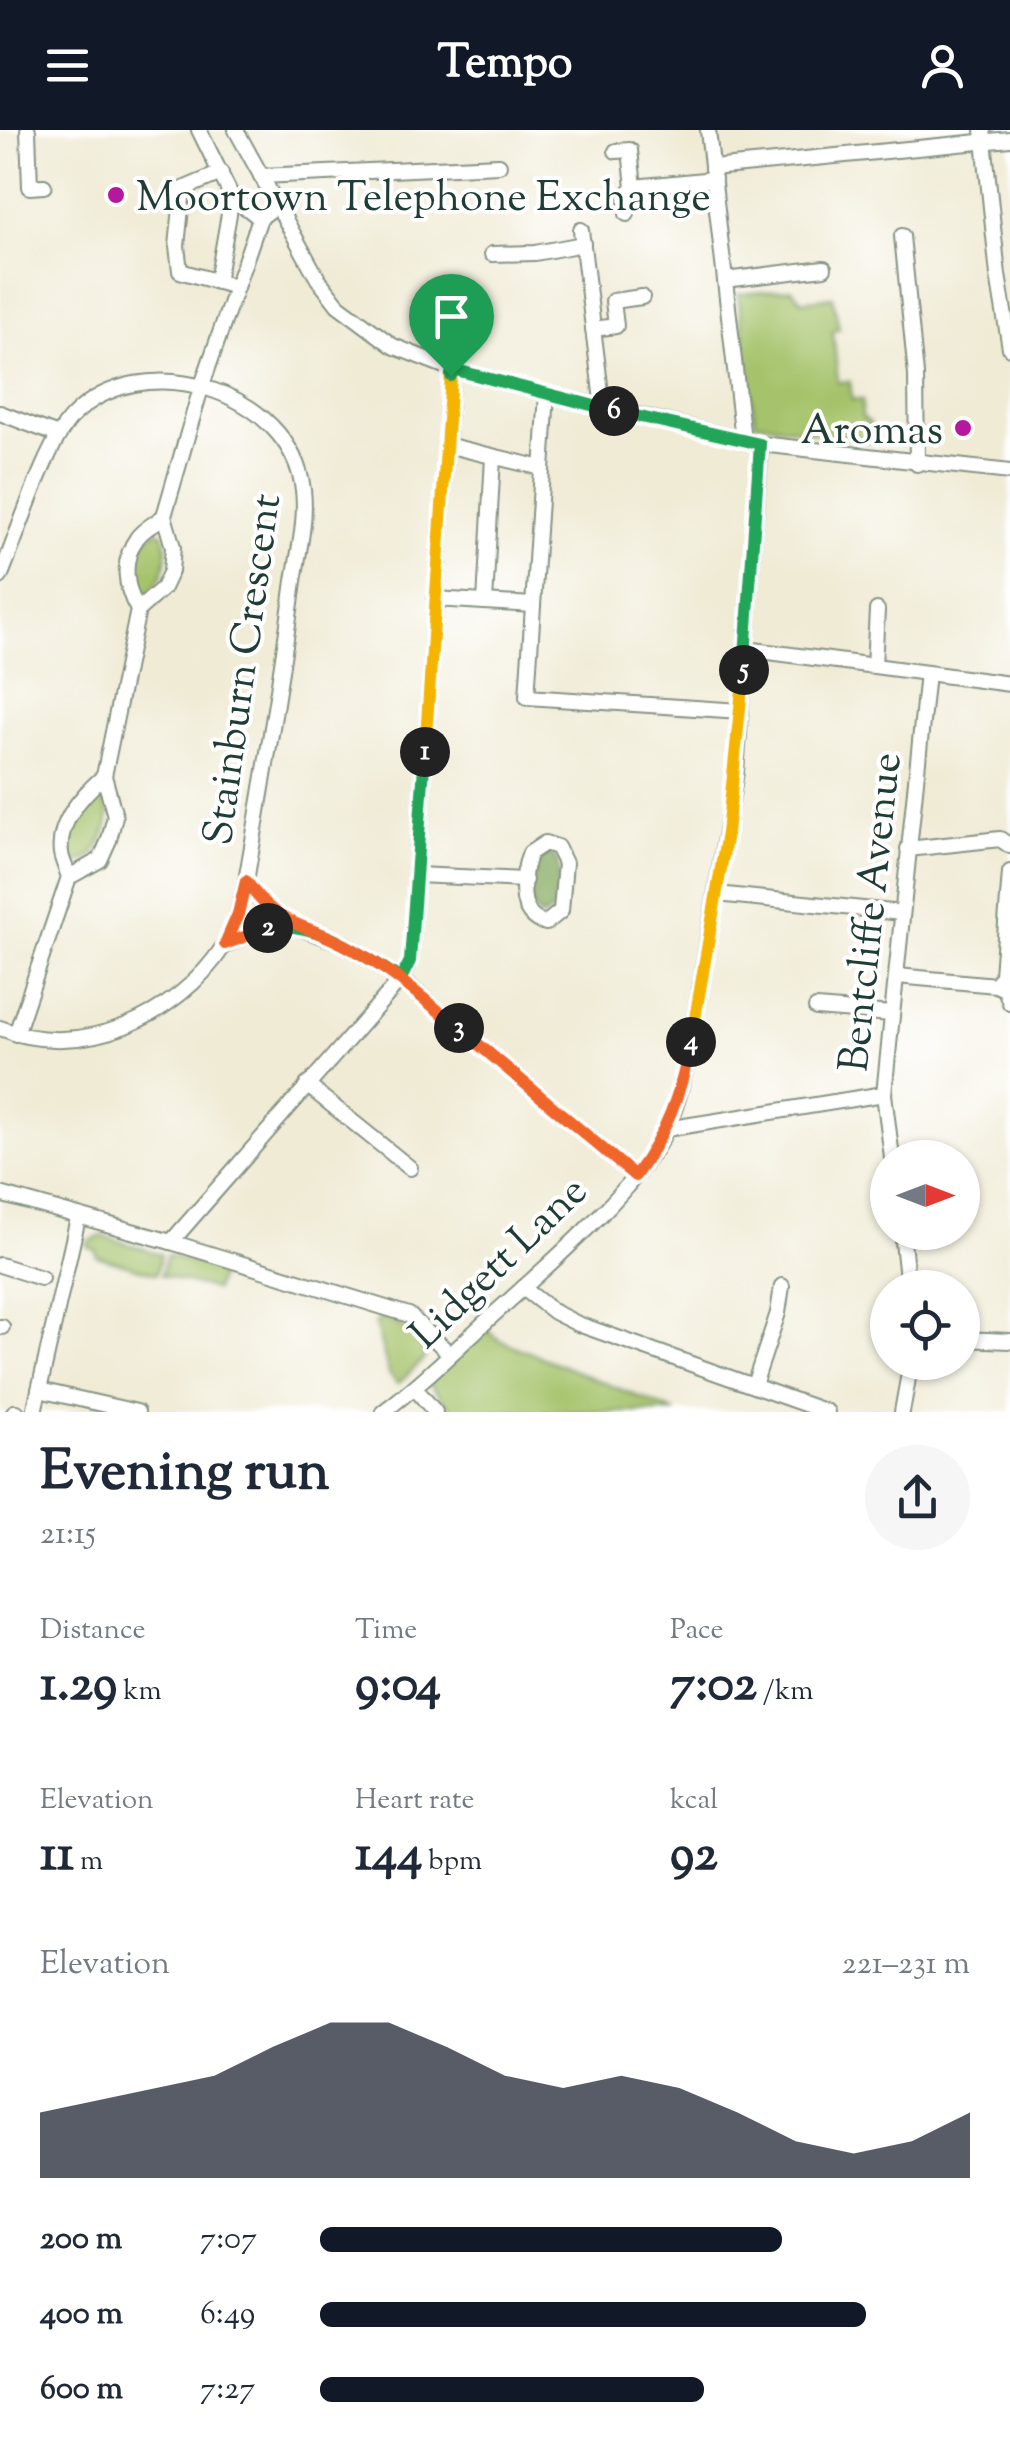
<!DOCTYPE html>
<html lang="en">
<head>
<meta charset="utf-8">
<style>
	:root { --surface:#fff; --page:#f6f6f7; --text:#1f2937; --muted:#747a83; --accent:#111827 }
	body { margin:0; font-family:"Sorts Mill Goudy",serif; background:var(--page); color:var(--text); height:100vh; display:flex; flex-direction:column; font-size:38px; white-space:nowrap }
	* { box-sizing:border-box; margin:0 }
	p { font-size:32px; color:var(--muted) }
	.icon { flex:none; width:55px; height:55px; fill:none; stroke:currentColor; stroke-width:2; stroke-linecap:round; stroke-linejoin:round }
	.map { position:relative; height:1282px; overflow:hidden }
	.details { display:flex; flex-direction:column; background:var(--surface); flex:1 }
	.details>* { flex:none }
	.needle { width:65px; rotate:90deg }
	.controls { position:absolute; left:870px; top:1010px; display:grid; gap:20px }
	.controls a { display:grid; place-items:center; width:110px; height:110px; border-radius:50%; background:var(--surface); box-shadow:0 2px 8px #0004; font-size:50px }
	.pin { position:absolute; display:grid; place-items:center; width:85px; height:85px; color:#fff; margin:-102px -42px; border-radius:50% 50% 50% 0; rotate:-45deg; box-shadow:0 0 10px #0007 }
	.pin .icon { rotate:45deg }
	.km { position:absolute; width:50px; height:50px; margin:-25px; border-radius:50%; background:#222; color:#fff; font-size:28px; line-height:50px; text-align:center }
	.round { display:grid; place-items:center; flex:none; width:105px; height:105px; border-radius:52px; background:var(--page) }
	.overview { display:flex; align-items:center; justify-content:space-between; height:170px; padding:0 40px }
	h1 { font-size:55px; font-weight:700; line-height:75px }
	.stats { display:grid; grid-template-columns:repeat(3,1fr); gap:15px; height:170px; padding:10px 40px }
	.stats div { display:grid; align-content:center }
	.stats b { font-size:50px; font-weight:700 }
	.stats small { font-size:28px; font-weight:400 }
	.stats p { font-size:28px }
	.chart { height:280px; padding:20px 40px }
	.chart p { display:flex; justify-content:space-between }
	.chart svg { width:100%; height:180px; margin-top:10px; fill:var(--accent); opacity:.7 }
	ul { padding:0 40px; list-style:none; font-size:32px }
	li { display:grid; grid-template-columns:160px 120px 1fr; align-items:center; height:75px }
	li i { height:25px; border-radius:12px; background:var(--accent) }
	header { display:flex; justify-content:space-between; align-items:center; height:130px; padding:0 40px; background:var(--accent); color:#fff; font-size:45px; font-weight:700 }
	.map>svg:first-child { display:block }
</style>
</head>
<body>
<header><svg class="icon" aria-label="menu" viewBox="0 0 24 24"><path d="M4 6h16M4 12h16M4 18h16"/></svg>Tempo<svg class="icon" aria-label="person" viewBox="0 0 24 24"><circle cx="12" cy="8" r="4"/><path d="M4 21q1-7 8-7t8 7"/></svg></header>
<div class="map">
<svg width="1010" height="1282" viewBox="0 0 1010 1282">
	<rect width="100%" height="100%" fill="#fff"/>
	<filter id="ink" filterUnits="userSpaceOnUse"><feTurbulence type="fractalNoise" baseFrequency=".01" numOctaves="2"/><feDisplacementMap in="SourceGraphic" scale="20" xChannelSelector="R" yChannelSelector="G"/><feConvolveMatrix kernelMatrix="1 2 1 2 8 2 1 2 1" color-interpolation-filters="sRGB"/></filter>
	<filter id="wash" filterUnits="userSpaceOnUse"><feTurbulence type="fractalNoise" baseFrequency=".0048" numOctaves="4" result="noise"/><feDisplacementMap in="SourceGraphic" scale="40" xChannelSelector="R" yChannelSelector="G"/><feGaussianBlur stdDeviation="2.25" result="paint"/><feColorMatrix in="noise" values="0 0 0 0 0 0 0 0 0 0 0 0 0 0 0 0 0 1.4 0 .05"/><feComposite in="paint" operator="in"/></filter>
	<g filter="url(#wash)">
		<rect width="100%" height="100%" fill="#f0ebd5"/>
		<g fill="#a5c36a" stroke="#62804f" stroke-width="2.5">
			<polygon points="792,159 802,171 833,167 839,199 833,201 838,252 850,252 852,270 862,270 862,287 870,293 871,312 755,292 738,164"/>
			<path d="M155,401L163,403C172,428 164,448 146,467L140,466C127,444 135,416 155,401Z"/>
			<path d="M101,666C117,685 104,710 91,728L78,733L70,728C64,707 75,685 89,668Z"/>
			<polygon points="102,1106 161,1124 156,1144 97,1126 96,1120 87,1117 89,1111"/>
			<polygon points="167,1125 221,1140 215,1160 161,1145"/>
			<path d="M381,1188C401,1195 423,1205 425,1228L398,1254L389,1244L375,1193Z"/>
			<polygon points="482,1196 499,1210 676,1282 454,1282 425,1249"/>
		</g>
		<path fill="#84a95e" stroke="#527349" stroke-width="2.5" d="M545,720C567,727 557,760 556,780L540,788L530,774L532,730Z"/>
	</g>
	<g filter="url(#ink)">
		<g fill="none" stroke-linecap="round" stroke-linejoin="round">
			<g stroke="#889484" stroke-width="18">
				<g id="minor">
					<polyline points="28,0 30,57 44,56"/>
					<polyline points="199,0 232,67 217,152"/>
					<polyline points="236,0 318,149 338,175 393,216 452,239 547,264 761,314 1010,342"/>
					<polyline points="708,0 743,310"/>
					<polyline points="983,0 998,145 1010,218"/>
					<polyline points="616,21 630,20 634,57 714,49"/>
					<polyline points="712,38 1010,9"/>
					<polyline points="221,43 183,59 177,116 180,141 236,157"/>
					<polyline points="261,46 499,35"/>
					<polyline points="232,67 260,88"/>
					<polyline points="627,84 626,66 634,57"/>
					<polyline points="581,100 603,279"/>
					<polyline points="902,106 916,245 917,334"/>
					<polyline points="492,124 535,123 583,114"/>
					<polyline points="725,150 824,138"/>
					<polyline points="593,199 616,196 613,171 642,167"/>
					<polyline points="547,264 527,567 741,581"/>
					<polyline points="0,283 58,305"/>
					<polyline points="446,315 542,338"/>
					<path d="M0,447C17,407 45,316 71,288C140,214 291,260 303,360C307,392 297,427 293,458C280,556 263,654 246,751C240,773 236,798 223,817C177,887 81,931 0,898"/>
					<polyline points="435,469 533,475"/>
					<polyline points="485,472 493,327"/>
					<polyline points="138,480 163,458 171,441 173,417 164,386 201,258 260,88 276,76"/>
					<polyline points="746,519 1010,554"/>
					<polyline points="874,536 877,480"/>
					<path d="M545,713L557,717L565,733L561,781L546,793C516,789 521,744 530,723Z"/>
					<polyline points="908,719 1000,709 1010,716"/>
					<polyline points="416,745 525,750"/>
					<path d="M69,747L100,730L109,710L115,686L104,646L138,480C125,458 121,430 137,408C143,399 156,393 164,386"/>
					<polyline points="246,751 259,769 291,795"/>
					<polyline points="717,764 902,783"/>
					<polyline points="225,815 270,797 291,795 345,814 401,849 635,1046"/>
					<polyline points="897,846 996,855 1002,845 1010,742"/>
					<polyline points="996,855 1005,859 1010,873"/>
					<polyline points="816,878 892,884"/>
					<path d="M16,904L69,747C67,740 62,731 61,723C57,692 82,665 104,646"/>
					<polyline points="307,955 410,1038"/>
					<polyline points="666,999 884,964"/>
					<polyline points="892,1028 884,964 927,543"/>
					<polyline points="0,1064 171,1112 409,1185 450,1224"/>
					<polyline points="902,1102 908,1158"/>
					<polyline points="171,1112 401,849 410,831 452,239"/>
					<polyline points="0,1135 41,1148"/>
					<polyline points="523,1158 554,1182 578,1194 827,1282"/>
					<polyline points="0,1197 2,1197"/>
					<polyline points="962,1209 1010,1211"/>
					<polyline points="754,1255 778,1183 782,1156"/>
					<polyline points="415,1258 435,1282"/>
					<polyline points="39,1260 137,1282"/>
					<polyline points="14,1282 17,1282"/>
					<polyline points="34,1282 78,1088"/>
					<path d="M383,1282C422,1253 457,1218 493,1185C543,1140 638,1059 666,1000C679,972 685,941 691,911L736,642L761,314"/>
					<polyline points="902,1282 911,1232"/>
				</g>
			</g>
			<use href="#minor" stroke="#fff" stroke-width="14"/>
		</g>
	</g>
	<g fill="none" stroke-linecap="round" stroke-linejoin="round" filter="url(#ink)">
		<g stroke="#fff" stroke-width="20">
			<polyline id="split-1" points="425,622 451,246"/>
		</g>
		<g stroke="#fff" stroke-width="20">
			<path id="split-2" d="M268,798C316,789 362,825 401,849L410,831L425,622"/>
		</g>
		<g stroke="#fff" stroke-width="20">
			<path id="split-3" d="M268,798L225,814L238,784L246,751C279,799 301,791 347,816C389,838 423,868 459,898"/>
		</g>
		<g stroke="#fff" stroke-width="20">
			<path id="split-4" d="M459,898L635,1046C666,1005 681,962 691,912"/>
		</g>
		<g stroke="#fff" stroke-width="20">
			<polyline id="split-5" points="691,912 727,703 744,540"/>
		</g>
		<g stroke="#fff" stroke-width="20">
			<polyline id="split-6" points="614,281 760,314 744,540"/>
		</g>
		<g stroke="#fff" stroke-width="20">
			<polyline id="split-7" points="451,246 452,239 614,281"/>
		</g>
		<use href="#split-1" stroke="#f5b400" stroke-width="12"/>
		<use href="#split-2" stroke="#22a559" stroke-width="12"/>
		<use href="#split-3" stroke="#f0652b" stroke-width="12"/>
		<use href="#split-4" stroke="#f0652b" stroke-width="12"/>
		<use href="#split-5" stroke="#f5b400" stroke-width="12"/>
		<use href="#split-6" stroke="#22a559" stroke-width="12"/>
		<use href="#split-7" stroke="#22a559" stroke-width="12"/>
	</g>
	<g fill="#b5179e" stroke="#fff" stroke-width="4">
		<circle cx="116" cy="65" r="10"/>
		<circle cx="963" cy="298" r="10"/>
	</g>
	<g text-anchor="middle" stroke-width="8" stroke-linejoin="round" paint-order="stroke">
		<g font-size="42" fill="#1f3d34" stroke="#fff" text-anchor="start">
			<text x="136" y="80">Moortown Telephone Exchange</text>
			<text x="943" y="313" text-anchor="end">Aromas</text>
		</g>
		<g font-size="42" fill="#1f3d34" stroke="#fff">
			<text transform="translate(240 539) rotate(-82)" y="15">Stainburn Crescent</text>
			<text transform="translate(868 782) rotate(-84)" y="15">Bentcliffe Avenue</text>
			<text transform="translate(497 1131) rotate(-44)" y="15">Lidgett Lane</text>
		</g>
	</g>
</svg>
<div class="controls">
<a><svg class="needle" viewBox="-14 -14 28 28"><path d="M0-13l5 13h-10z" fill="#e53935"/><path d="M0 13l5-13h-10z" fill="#747a83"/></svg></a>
<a><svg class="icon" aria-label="locate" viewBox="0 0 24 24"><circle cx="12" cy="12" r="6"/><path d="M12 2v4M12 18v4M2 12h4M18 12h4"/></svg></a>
</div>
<div class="pin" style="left:451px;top:246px;background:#1e9e55"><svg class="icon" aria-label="arrive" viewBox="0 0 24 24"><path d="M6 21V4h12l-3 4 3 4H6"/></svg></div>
<b class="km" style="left:425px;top:622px">1</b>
<b class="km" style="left:268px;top:798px">2</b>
<b class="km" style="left:459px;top:898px">3</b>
<b class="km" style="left:691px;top:912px">4</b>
<b class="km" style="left:744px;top:540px">5</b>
<b class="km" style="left:614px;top:281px">6</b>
</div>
<section class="details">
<div class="overview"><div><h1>Evening run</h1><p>21:15</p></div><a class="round"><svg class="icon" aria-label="share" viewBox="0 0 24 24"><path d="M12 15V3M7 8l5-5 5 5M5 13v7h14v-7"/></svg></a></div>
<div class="stats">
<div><p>Distance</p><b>1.29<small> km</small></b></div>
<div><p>Time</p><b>9:04</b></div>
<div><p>Pace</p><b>7:02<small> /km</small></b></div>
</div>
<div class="stats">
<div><p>Elevation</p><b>11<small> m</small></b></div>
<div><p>Heart rate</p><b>144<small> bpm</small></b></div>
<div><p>kcal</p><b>92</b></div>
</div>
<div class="chart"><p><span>Elevation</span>221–231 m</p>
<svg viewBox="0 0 160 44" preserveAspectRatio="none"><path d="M0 44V28L10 25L20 22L30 19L40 12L50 6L60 6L70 12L80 19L90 22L100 19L110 22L120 28L130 35L140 38L150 35L160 28V44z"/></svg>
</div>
<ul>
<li><b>200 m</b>7:07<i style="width:71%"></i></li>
<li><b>400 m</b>6:49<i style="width:84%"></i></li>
<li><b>600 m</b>7:27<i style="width:59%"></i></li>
</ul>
</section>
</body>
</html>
